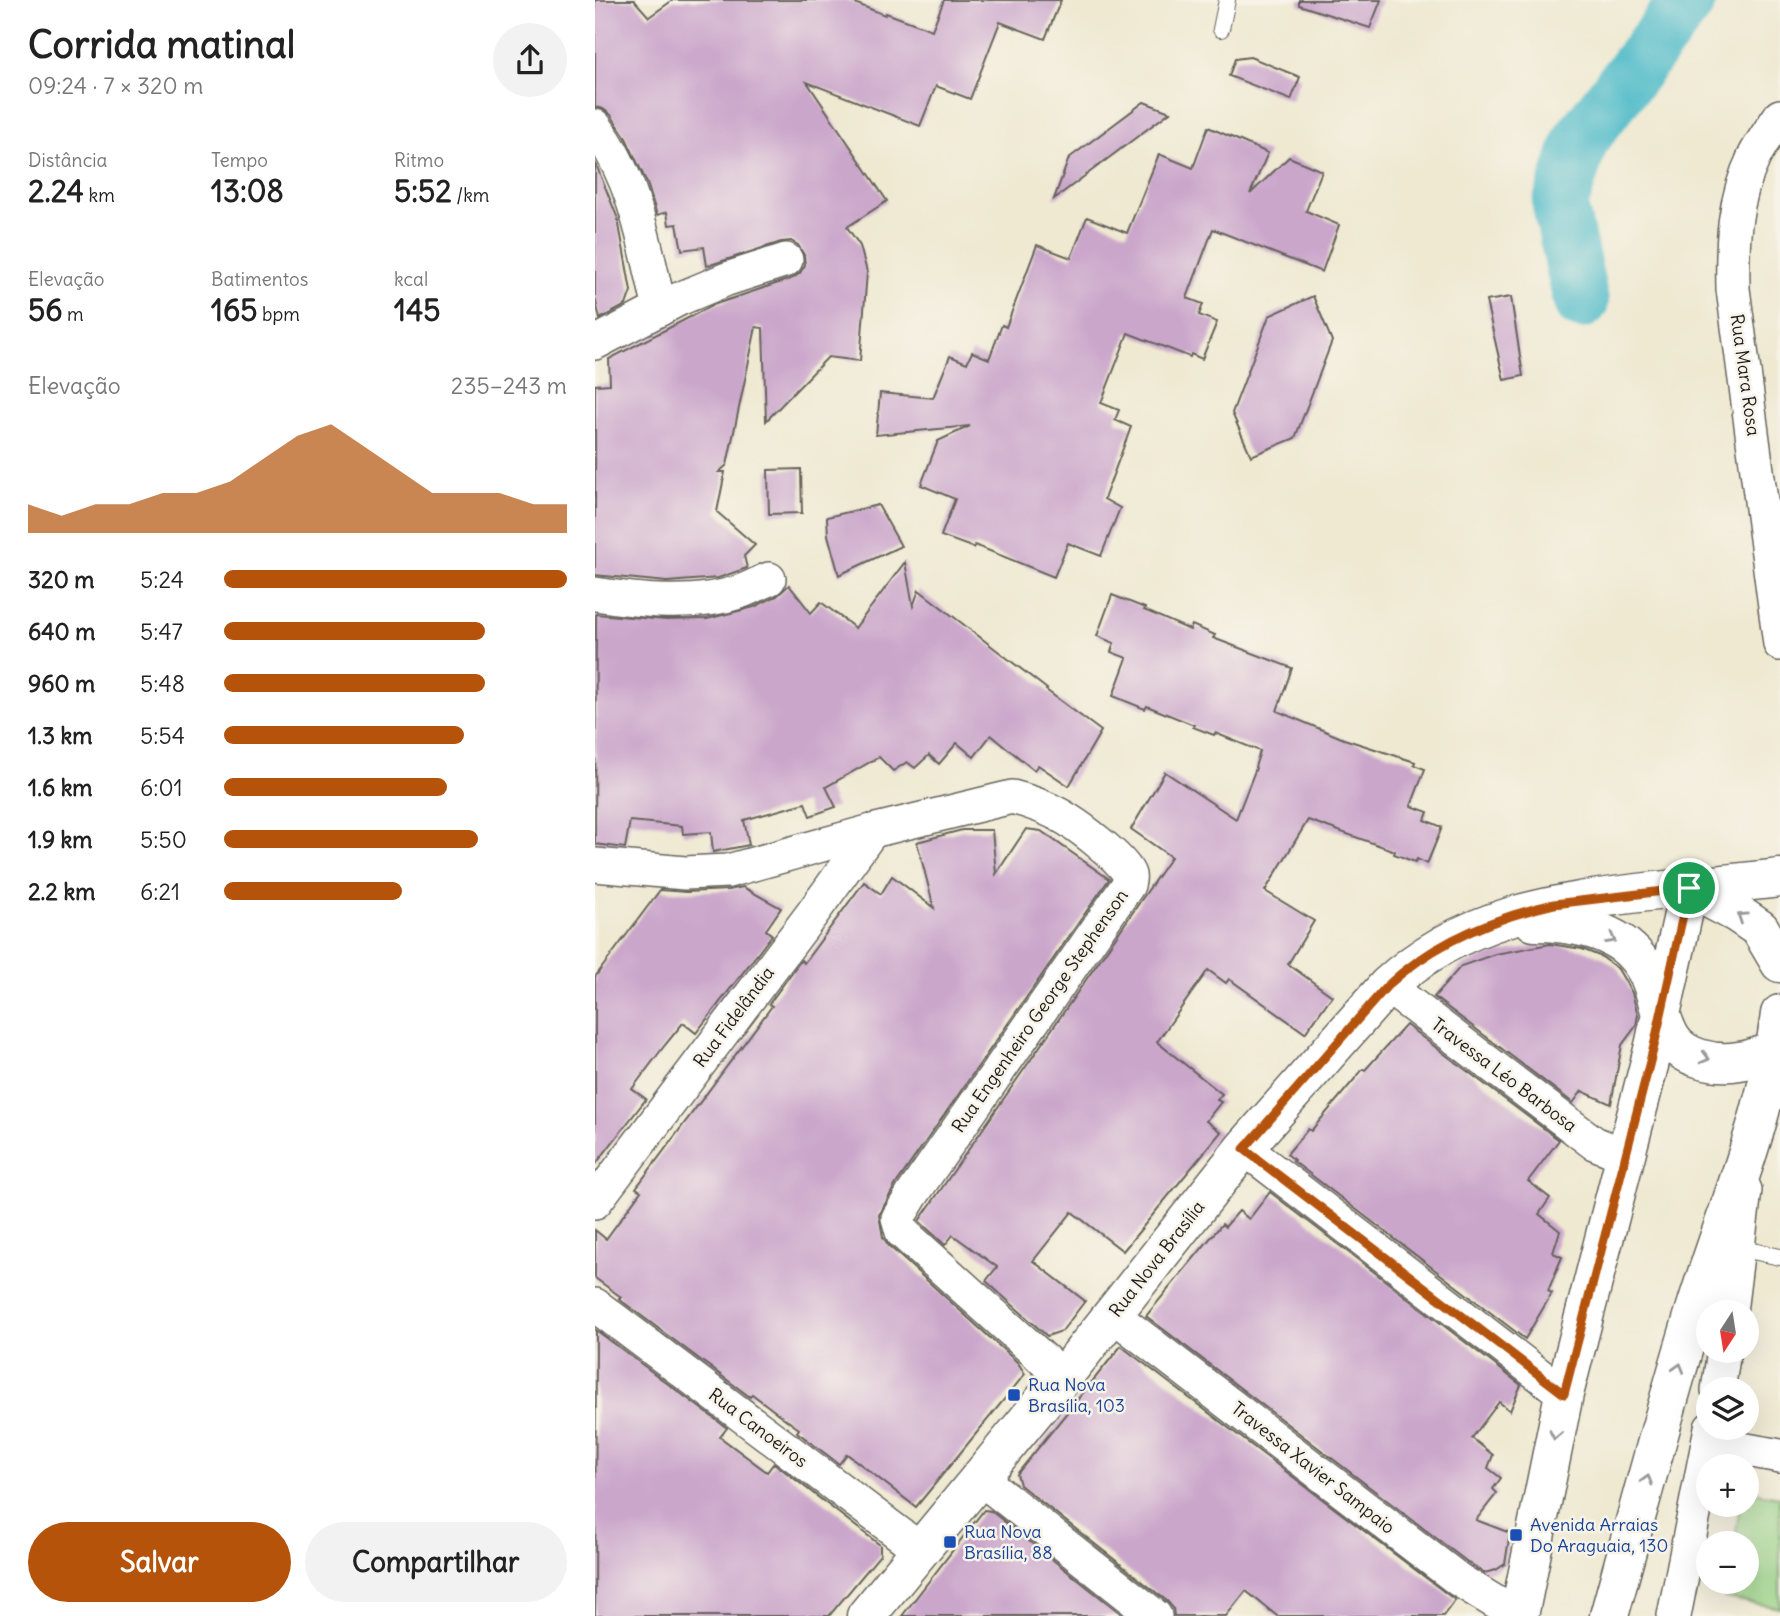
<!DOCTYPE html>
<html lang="pt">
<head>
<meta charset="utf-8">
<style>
	:root { --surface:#fff; --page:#f2f2f2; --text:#222; --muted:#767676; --accent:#b45309 }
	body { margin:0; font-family:Delius,sans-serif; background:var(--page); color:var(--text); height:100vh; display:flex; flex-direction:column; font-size:26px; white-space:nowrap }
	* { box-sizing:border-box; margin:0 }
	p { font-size:23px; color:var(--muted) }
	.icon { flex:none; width:38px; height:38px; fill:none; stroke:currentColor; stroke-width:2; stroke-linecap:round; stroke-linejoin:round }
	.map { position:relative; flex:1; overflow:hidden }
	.details { display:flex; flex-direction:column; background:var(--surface); width:595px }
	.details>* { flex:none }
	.needle { width:46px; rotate:192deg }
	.fabs { position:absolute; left:1101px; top:1300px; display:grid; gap:14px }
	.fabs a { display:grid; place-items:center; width:63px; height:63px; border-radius:50%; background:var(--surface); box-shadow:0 7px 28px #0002; font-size:35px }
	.pin { position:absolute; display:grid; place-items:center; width:60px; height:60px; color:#fff; margin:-30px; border:4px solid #fff; border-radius:50%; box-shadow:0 2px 7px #0007 }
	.round { display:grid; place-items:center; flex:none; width:74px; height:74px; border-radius:37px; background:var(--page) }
	.headline { display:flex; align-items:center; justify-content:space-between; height:119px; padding:0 28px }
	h1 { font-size:38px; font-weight:700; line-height:52px }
	.metrics { display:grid; grid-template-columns:repeat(3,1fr); gap:10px; height:119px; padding:7px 28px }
	.metrics div { display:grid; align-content:center }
	.metrics b { font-size:30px; font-weight:700 }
	.metrics small { font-size:19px; font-weight:400 }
	.metrics p { font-size:19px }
	.chart { height:196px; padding:14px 28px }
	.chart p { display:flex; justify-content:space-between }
	.chart svg { width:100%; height:126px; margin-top:7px; fill:var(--accent); opacity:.7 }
	.primary-button { display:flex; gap:14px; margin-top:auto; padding:14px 28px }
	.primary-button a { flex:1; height:80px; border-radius:42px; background:var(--accent); color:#fff; font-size:28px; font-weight:700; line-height:80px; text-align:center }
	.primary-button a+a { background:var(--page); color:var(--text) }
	ul { padding:0 28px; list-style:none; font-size:23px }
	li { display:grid; grid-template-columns:112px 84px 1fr; align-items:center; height:52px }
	li i { height:18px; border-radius:9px; background:var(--accent) }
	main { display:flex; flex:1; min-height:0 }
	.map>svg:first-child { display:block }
</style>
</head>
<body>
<main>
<section class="details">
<div class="headline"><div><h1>Corrida matinal</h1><p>09:24 · 7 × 320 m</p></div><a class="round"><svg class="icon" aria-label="share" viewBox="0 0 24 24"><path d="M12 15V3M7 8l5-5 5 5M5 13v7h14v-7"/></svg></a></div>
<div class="metrics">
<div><p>Distância</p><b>2.24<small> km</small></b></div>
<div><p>Tempo</p><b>13:08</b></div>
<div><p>Ritmo</p><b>5:52<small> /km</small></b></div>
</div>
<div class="metrics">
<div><p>Elevação</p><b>56<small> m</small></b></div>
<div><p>Batimentos</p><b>165<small> bpm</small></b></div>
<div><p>kcal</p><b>145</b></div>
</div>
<div class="chart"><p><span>Elevação</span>235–243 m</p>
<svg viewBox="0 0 160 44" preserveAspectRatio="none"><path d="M0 44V34L10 38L20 34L30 34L40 30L50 30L60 26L70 18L80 10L90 6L100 14L110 22L120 30L130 30L140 30L150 34L160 34V44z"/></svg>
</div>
<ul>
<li><b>320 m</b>5:24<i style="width:100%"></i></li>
<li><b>640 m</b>5:47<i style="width:76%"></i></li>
<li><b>960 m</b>5:48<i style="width:76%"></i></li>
<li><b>1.3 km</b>5:54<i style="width:70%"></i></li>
<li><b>1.6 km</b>6:01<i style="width:65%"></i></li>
<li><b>1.9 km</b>5:50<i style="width:74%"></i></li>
<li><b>2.2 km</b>6:21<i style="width:52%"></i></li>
</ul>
<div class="primary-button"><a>Salvar</a><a>Compartilhar</a></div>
</section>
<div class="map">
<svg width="1185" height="1616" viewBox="0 0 1185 1616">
	<rect width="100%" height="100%" fill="#f7f3e8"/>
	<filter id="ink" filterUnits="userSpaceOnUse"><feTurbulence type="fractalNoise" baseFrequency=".0143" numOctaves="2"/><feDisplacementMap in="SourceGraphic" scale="14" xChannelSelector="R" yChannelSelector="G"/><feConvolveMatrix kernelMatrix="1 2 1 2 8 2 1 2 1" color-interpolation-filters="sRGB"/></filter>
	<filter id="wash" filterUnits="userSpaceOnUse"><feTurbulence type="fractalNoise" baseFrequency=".00686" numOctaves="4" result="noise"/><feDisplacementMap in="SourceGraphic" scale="28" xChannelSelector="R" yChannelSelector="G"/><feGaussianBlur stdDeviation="1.57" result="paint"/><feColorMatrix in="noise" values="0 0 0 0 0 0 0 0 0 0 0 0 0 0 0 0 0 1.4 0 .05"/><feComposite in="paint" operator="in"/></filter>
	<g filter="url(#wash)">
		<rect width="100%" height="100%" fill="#efe9d2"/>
		<polygon fill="#97d185" stroke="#5a7650" stroke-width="2" points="1152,1491 1185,1497 1185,1608 1129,1598 1132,1582 1152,1582 1152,1544 1139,1543 1145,1505 1152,1505"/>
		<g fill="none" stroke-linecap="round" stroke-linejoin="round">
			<polyline stroke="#4fbbc9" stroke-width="56" points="986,301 965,205 986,139 1093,0"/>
		</g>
		<g id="blocks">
			<g fill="#caa6cb">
				<polygon points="0,0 39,0 54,17 78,0 252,0 290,15 291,13 337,30 349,0 466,0 450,39 405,22 375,99 341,86 325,126 212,82 292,201 252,227 265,246 272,272 265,361 233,357 171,421 168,328 161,327 132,465 124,472 130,472 122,512 160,545 149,556 152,568 123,578 72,582 0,575 0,385 15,384 14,359 118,305 198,278 205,273 210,265 209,255 203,245 196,241 186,242 112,266 109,247 87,250 82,224 74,225 72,212 62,215 52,183 30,136 16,115 8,109 0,107"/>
				<polygon points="704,0 786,0 775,28 704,5"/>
				<polygon points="655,57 705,77 696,100 634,76 640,59"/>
				<polygon points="549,102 575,112 459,199 474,158"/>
				<polygon points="613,127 673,153 655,194 694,157 727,171 711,211 744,225 727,272 618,229 592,298 608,304 604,315 622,322 607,359 596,354 595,357 533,333 506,403 524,410 520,420 536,427 509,499 525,508 506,556 473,543 459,577 380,545 379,548 346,536 360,499 326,485 343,441 375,426 281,435 285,393 338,398 355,356 372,363 377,352 394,359 407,325 411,327 442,245 476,258 492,217 532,233 564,154 598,168"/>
				<polygon points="0,162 23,219 36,291 31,305 5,319 0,298"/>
				<polygon points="718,296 737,341 700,438 656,456 637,413 671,324 674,316"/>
				<polygon points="916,297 928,376 909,380 891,301"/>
				<polygon points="206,469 207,513 174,514 173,470"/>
				<polygon points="283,505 306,546 244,575 233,535 232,517"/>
				<polygon points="310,562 318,606 324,590 452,689 451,690 506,731 474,786 443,765 439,770 396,735 379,757 362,743 344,764 334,755 320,768 312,762 298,771 284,757 231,787 241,807 215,816 210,803 149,820 154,845 118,852 116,832 88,834 87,826 35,821 30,848 0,844 1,614 71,620 112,619 159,607 182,596 194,585 216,613 226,602 260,628"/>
				<polygon points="517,595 550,608 549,610 595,630 597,625 620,635 618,638 697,668 682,711 749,739 820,762 819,765 830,769 816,806 833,812 830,820 847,827 832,864 822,859 820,862 799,854 800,851 713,820 670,891 719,921 693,964 737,996 710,1033 634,979 631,983 613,970 562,1042 627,1094 622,1100 626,1102 611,1121 626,1132 528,1251 477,1212 438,1261 490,1301 467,1331 452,1336 391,1281 402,1267 358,1235 350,1245 324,1221 576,857 536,829 570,772 641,819 661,768 660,767 665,751 620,733 619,735 598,727 599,725 552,706 550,709 518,696 532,658 516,652 519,643 502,636"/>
				<polygon points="431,829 446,831 514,879 301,1184 284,1215 288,1237 294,1246 423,1363 430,1374 321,1507 252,1454 244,1464 202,1432 204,1429 182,1413 157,1394 155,1397 24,1299 26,1297 0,1278 0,1230 11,1239 46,1191 41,1188 177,1006 174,1004 206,960 209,963 269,882 286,894 297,876 339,908 322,842 367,830 397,830 401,874"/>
				<polygon points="148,887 186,908 171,930 177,935 101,1033 88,1023 70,1045 37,1089 51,1099 0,1165 0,977 65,890 91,892 134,890"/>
				<polygon points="955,944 987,949 1007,957 1023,969 1037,993 1043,1015 1041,1026 1027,1045 1016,1104 987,1091 978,1103 839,997 866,966 900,954"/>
				<polygon points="811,1025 964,1140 933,1181 955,1198 944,1214 965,1231 958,1253 967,1257 953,1291 957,1293 930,1339 698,1161 699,1160 692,1154 713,1129 716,1131 768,1069 770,1070"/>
				<polygon points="675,1192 926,1385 915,1411 904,1402 877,1438 898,1455 893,1468 906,1478 898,1489 902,1493 881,1520 915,1533 910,1564 901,1570 889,1573 875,1564 551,1316 627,1224 630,1227 644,1211 654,1219"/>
				<polygon points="1,1330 132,1428 125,1437 172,1472 179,1463 285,1545 285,1555 234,1616 0,1616"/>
				<polygon points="526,1346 860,1600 848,1616 682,1616 651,1591 631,1616 579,1616 578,1608 572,1601 425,1485 422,1474"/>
				<polygon points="389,1510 396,1511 529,1616 307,1616"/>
			</g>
		</g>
	</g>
	<g filter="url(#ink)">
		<use href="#blocks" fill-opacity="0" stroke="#66645c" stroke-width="2"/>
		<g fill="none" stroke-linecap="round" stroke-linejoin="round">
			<g stroke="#66645c" stroke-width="18">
				<g id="service">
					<polyline points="626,29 632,0"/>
					<polyline points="1144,1248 1185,1257"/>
				</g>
			</g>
			<g stroke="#66645c" stroke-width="36">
				<g id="minor">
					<path d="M1185,116C1176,129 1166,143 1159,157C1138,201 1137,242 1138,289L1185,644"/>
					<path d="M0,126C40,179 50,246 65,309"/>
					<polyline points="0,343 84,299 132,279 191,260"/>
					<path d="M0,594C45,601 99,607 144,592C154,589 164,583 174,579"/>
					<path d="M0,865L90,873L133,871L277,831L417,797C436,802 456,809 473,820C486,828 530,861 534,875C535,879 534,881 533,885L317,1195L303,1218L307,1232L468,1377"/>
					<polyline points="792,986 999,1143 1031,1156"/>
					<polyline points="649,1148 969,1394"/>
					<polyline points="0,1202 217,914 277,831"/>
					<polyline points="0,1305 326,1550"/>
					<polyline points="1135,1312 1150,1190"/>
					<polyline points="518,1315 864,1580 923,1616"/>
					<polyline points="1123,1390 1129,1351"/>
					<polyline points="1113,1443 1185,1456"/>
					<polyline points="385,1478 560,1616"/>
					<polyline points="1079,1616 1116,1428"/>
				</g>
			</g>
			<g stroke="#66645c" stroke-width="41">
				<g id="secondary">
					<polyline points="1094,888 1143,914 1165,929 1185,963"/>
					<path d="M939,922C972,922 1015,928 1039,954C1064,981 1060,1011 1076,1038C1088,1059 1122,1065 1144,1061C1156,1060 1169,1054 1181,1050"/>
					<path d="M271,1616L468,1377L649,1148L792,986C866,917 956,903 1052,892C1097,887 1141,883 1185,878"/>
					<polyline points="924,1616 969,1394 1059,1046 1094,888"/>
					<path d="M1014,1616C1043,1512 1070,1407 1102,1304C1132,1208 1173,1115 1185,1014"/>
				</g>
			</g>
			<use href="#service" stroke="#fff" stroke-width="16"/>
			<use href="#minor" stroke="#fff" stroke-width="33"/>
			<use href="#secondary" stroke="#fff" stroke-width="38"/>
		</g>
		<defs><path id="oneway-chevron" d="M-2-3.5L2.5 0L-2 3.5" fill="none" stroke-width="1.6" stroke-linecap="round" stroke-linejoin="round" transform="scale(1.75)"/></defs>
		<g stroke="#999">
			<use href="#oneway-chevron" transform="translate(1147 917) rotate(-146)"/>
			<use href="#oneway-chevron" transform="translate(1016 939) rotate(29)"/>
			<use href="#oneway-chevron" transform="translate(1110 1058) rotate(15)"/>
			<use href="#oneway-chevron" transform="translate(1084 1368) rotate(-74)"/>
			<use href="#oneway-chevron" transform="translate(960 1435) rotate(101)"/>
			<use href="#oneway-chevron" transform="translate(1052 1480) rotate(-74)"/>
		</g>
	</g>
	<g fill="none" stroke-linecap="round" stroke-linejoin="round" filter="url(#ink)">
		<g stroke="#fff" stroke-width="14">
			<path id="route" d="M1094,888L1059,1046L969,1394L649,1149L792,986C838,943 898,918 959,904Z"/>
		</g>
		<use href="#route" stroke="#b45309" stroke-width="9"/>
	</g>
	<g fill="#1a4fb4" stroke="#f7f3e8" stroke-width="2.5">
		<rect x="412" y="1388" width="14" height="14" rx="3.5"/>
		<rect x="914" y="1528" width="14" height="14" rx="3.5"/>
		<rect x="348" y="1535" width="14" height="14" rx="3.5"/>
	</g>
	<g text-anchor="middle" stroke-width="5" stroke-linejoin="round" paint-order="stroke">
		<g font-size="18" fill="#1c1c1c" stroke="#f7f3e8">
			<text transform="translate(1150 375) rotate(82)" y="6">Rua Mara Rosa</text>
			<text transform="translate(445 1011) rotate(-55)" y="6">Rua Engenheiro George Stephenson</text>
			<text transform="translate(139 1017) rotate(-53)" y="6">Rua Fidelândia</text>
			<text transform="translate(909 1075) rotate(37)" y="6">Travessa Léo Barbosa</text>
			<text transform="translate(562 1259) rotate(-52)" y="6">Rua Nova Brasília</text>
			<text transform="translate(163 1428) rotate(37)" y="6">Rua Canoeiros</text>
			<text transform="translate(718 1468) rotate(38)" y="6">Travessa Xavier Sampaio</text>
		</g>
		<g font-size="18" fill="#164399" stroke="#f7f3e8" text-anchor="start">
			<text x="433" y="1391">Rua Nova<tspan x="433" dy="21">Brasília, 103</tspan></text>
			<text x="935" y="1531">Avenida Arraias<tspan x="935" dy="21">Do Araguaia, 130</tspan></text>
			<text x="369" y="1538">Rua Nova<tspan x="369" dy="21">Brasília, 88</tspan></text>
		</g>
	</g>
</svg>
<div class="fabs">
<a><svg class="needle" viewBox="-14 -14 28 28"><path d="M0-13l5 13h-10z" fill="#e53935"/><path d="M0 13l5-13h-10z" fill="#767676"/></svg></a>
<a><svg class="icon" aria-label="layers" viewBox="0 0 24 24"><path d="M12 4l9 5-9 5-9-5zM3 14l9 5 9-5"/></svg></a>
<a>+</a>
<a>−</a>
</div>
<div class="pin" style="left:1094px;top:888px;background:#1e9e55"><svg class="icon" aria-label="arrive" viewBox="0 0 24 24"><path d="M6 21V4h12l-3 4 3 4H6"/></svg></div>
</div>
</main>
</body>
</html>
